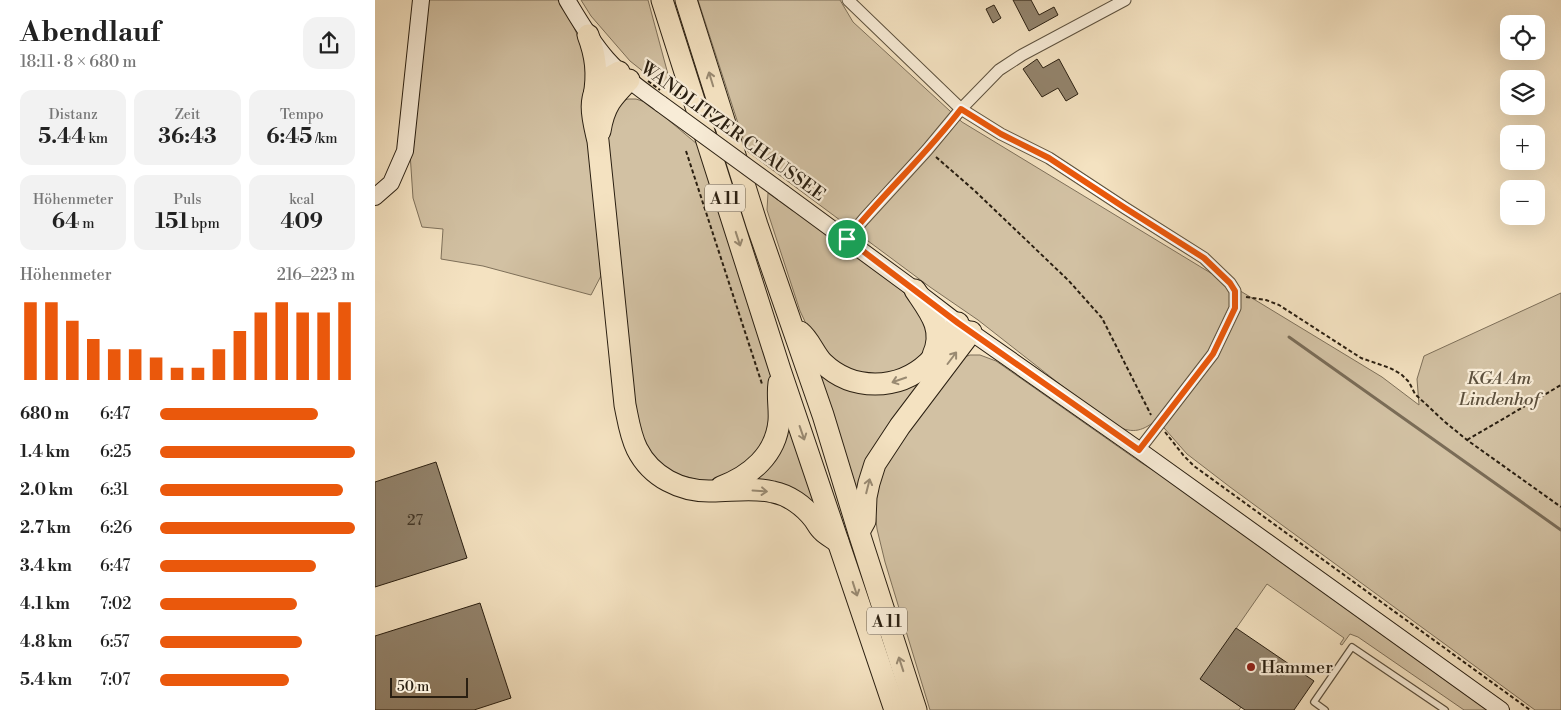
<!DOCTYPE html>
<html lang="de">
<head>
<meta charset="utf-8">
<style>
	:root { --surface:#fff; --page:#f2f2f2; --text:#222; --muted:#767676; --accent:#ea580c }
	body { margin:0; font-family:"Libre Bodoni",serif; background:var(--page); color:var(--text); height:100vh; display:flex; flex-direction:column; font-size:19px; white-space:nowrap }
	* { box-sizing:border-box; margin:0 }
	p { font-size:16px; color:var(--muted) }
	.icon { flex:none; width:28px; height:28px; fill:none; stroke:currentColor; stroke-width:2; stroke-linecap:round; stroke-linejoin:round }
	.map { position:relative; flex:1; overflow:hidden }
	.side { display:flex; flex-direction:column; background:var(--surface); width:375px }
	.side>* { flex:none }
	.buttons { position:absolute; left:1125px; top:15px; display:grid; gap:10px }
	.buttons a { display:grid; place-items:center; width:45px; height:45px; border-radius:10px; background:var(--surface); box-shadow:0 5px 20px #0002; font-size:25px }
	.scale { position:absolute; left:15px; bottom:12px; width:78px; box-sizing:border-box; padding-left:5px; border:2px solid #2a1f11; border-top:0; font-size:14px; line-height:18px; white-space:nowrap; color:#2a1f11; -webkit-text-stroke:4px #f8ecd7; paint-order:stroke }
	.pin { position:absolute; display:grid; place-items:center; width:42px; height:42px; color:#fff; margin:-21px; border:2px solid #fff; border-radius:50%; box-shadow:0 1px 5px #0007 }
	.round { display:grid; place-items:center; flex:none; width:52px; height:52px; border-radius:15px; background:var(--page) }
	.summary { display:flex; align-items:center; justify-content:space-between; height:85px; padding:0 20px }
	h1 { font-size:28px; font-weight:700; line-height:38px }
	.stats { display:grid; grid-template-columns:repeat(3,1fr); gap:8px; height:85px; padding:5px 20px }
	.stats div { display:grid; align-content:center; border-radius:12px; background:var(--page); text-align:center }
	.stats b { font-size:21px; font-weight:700 }
	.stats small { font-size:14px; font-weight:400 }
	.stats p { font-size:14px }
	.chart { height:140px; padding:10px 20px }
	.chart p { display:flex; justify-content:space-between }
	.chart svg { width:100%; height:90px; margin-top:5px; stroke:var(--accent); stroke-width:6 }
	ul { padding:0 20px; list-style:none; font-size:16px }
	li { display:grid; grid-template-columns:80px 60px 1fr; align-items:center; height:38px }
	li i { height:12px; border-radius:6px; background:var(--accent) }
	main { display:flex; flex:1; min-height:0 }
	.map>svg:first-child { display:block }
</style>
</head>
<body>
<main>
<section class="side">
<div class="summary"><div><h1>Abendlauf</h1><p>18:11 · 8 × 680 m</p></div><a class="round"><svg class="icon" aria-label="share" viewBox="0 0 24 24"><path d="M12 15V3M7 8l5-5 5 5M5 13v7h14v-7"/></svg></a></div>
<div class="stats">
<div><p>Distanz</p><b>5.44<small> km</small></b></div>
<div><p>Zeit</p><b>36:43</b></div>
<div><p>Tempo</p><b>6:45<small> /km</small></b></div>
</div>
<div class="stats">
<div><p>Höhenmeter</p><b>64<small> m</small></b></div>
<div><p>Puls</p><b>151<small> bpm</small></b></div>
<div><p>kcal</p><b>409</b></div>
</div>
<div class="chart"><p><span>Höhenmeter</span>216–223 m</p>
<svg viewBox="0 0 160 44" preserveAspectRatio="none"><path d="M5 44V6M15 44V6M25 44V15M35 44V24M45 44V29M55 44V29M65 44V33M75 44V38M85 44V38M95 44V29M105 44V20M115 44V11M125 44V6M135 44V11M145 44V11M155 44V6"/></svg>
</div>
<ul>
<li><b>680 m</b>6:47<i style="width:81%"></i></li>
<li><b>1.4 km</b>6:25<i style="width:100%"></i></li>
<li><b>2.0 km</b>6:31<i style="width:94%"></i></li>
<li><b>2.7 km</b>6:26<i style="width:100%"></i></li>
<li><b>3.4 km</b>6:47<i style="width:80%"></i></li>
<li><b>4.1 km</b>7:02<i style="width:70%"></i></li>
<li><b>4.8 km</b>6:57<i style="width:73%"></i></li>
<li><b>5.4 km</b>7:07<i style="width:66%"></i></li>
</ul>
</section>
<div class="map">
<svg width="1186" height="710" viewBox="0 0 1186 710">
	<rect width="100%" height="100%" fill="#f4e2c1"/>
	<filter id="stains"><feTurbulence type="fractalNoise" baseFrequency=".004" numOctaves="4"/><feColorMatrix values="0 0 0 0 .2 0 0 0 0 .09 0 0 0 0 .02 0 0 0 .5 -.17"/></filter>
	<radialGradient id="worn" r=".72"><stop offset=".6" stop-color="#630" stop-opacity="0"/><stop offset="1" stop-color="#630" stop-opacity=".3"/></radialGradient>
	<g fill="#d2c1a3" stroke="#7e705a">
		<polygon points="51,0 183,0 197,23 213,59 227,274 216,295 108,266 66,259 68,229 47,227 38,198 35,153"/>
		<polygon points="206,0 273,0 294,78 289,88 255,61 216,16"/>
		<path d="M323,0H465L478,22L587,122L1007,377L1044,405L1042,379L1049,356L1186,293V710H1160L855,487L812,454L782,420C764,433 758,433 737,425L603,320L555,287L372,151Z"/>
		<polygon points="253,99 261,99 273,103 322,144 392,361 398,386 395,438 356,477 331,482 297,473 278,457 261,425 232,149 235,120 247,101"/>
		<polygon points="393,193 418,211 419,209 511,275 547,311 551,318 552,350 524,373 489,377 453,357 435,332 425,311 392,210"/>
		<polygon points="595,355 605,355 621,361 765,462 814,493 1112,710 1089,710 983,637 975,634 967,645 965,644 969,638 892,584 826,679 866,707 864,710 555,710 510,562 502,529 498,493 504,467 587,358"/>
		<polygon points="566,359 483,497 438,365 478,387"/>
		<polygon points="411,415 442,510 382,485 381,474"/>
	</g>
	<g fill="none" stroke-linecap="round" stroke-linejoin="round">
		<polyline stroke="#7a6c57" stroke-width="3" points="914,337 1186,530"/>
	</g>
	<g fill="#93846d" stroke="#2a1f11">
		<polygon points="638,0 656,0 664,15 679,7 683,15 654,31"/>
		<polygon points="619,5 626,18 618,23 611,9"/>
		<polygon points="662,59 668,68 684,59 703,94 691,101 683,88 667,97 648,69"/>
		<polygon points="61,462 92,558 0,587 0,482"/>
		<polygon points="105,603 136,698 99,710 0,710 0,636"/>
		<polygon points="861,628 939,681 919,710 870,710 825,679"/>
	</g>
	<g fill="none" stroke-linecap="round" stroke-linejoin="round">
		<g stroke="#5c503d" stroke-width="8">
			<polyline id="lane" points="950,710 939,702 977,647 1070,710"/>
		</g>
		<g stroke="#5c503d" stroke-width="13">
			<g id="street">
				<polyline points="473,0 586,109 626,134 674,158 750,208 829,258 855,283 860,291 860,308 838,354 764,450"/>
				<polyline points="472,239 489,219 552,150 586,109 624,70 647,55 750,0"/>
			</g>
		</g>
		<g stroke="#2a1f11" stroke-width="18">
			<g id="secondary">
				<path d="M192,0C204,20 216,41 232,59C248,77 267,90 286,104"/>
				<polyline points="408,193 540,290 583,323 764,450 1126,710"/>
				<polyline points="0,197 16,183 30,151 46,0"/>
			</g>
		</g>
		<g stroke="#2a1f11" stroke-width="23">
			<g id="highway">
				<polyline points="287,0 405,370 520,710"/>
				<polyline points="311,0 382,225 448,415 484,533 541,710"/>
				<path d="M213,35C221,56 223,74 219,96"/>
				<path d="M244,72C239,75 233,78 228,82C210,96 219,123 223,141L250,405C253,419 255,435 262,449C276,477 306,492 337,491C357,491 379,487 398,492C414,495 429,506 439,519C442,523 444,528 448,531C452,535 458,538 463,542"/>
				<path d="M225,131C229,106 237,97 254,80"/>
				<path d="M540,290C554,311 570,329 558,355"/>
				<path d="M425,332C435,340 439,354 448,363C477,391 523,391 553,363C564,352 573,336 583,323"/>
				<path d="M346,487C375,476 401,455 404,421C405,408 402,396 404,383"/>
				<polyline points="485,530 490,521 491,497 494,483 500,464 525,426 596,332"/>
			</g>
		</g>
		<g stroke="#2a1f11" stroke-width="2" stroke-dasharray="4 2.5" stroke-linecap="butt">
			<polyline points="311,151 387,384"/>
			<polyline points="561,157 600,191 694,281 727,318 776,415"/>
			<polyline points="871,297 891,300 904,305 986,358 1015,368 1026,374 1034,382 1040,394 1070,422 1092,440 1186,507"/>
			<polyline points="790,432 809,456 819,466 1155,710"/>
			<polyline points="1092,440 1186,385"/>
		</g>
		<use href="#lane" stroke="#f8ecd7" stroke-width="5.5"/>
		<use href="#street" stroke="#f8ecd7" stroke-width="11"/>
		<use href="#secondary" stroke="#f8ecd7" stroke-width="16"/>
		<use href="#highway" stroke="#f4e2c1" stroke-width="21"/>
		<g stroke="#2a1f11" stroke-width="18" stroke-linecap="butt">
			<polyline id="secondary-bridge" points="286,104 408,193"/>
		</g>
		<polyline stroke="#2a1f11" stroke-width="2" stroke-dasharray="4 2.5" stroke-linecap="butt" points="273,81 285,90"/>
		<use href="#secondary-bridge" stroke="#f8ecd7" stroke-width="16"/>
	</g>
	<defs><path id="oneway-shaft" d="M-6 0H5M1.5-3L5.5 0L1.5 3" fill="none" stroke-width="1.6" stroke-linecap="round" stroke-linejoin="round" transform="scale(1.25)"/></defs>
	<g stroke="#998a72">
		<use href="#oneway-shaft" transform="translate(336 79) rotate(-107)"/>
		<use href="#oneway-shaft" transform="translate(363 239) rotate(72)"/>
		<use href="#oneway-shaft" transform="translate(577 358) rotate(-53)"/>
		<use href="#oneway-shaft" transform="translate(524 380) rotate(161)"/>
		<use href="#oneway-shaft" transform="translate(427 433) rotate(71)"/>
		<use href="#oneway-shaft" transform="translate(493 486) rotate(-76)"/>
		<use href="#oneway-shaft" transform="translate(385 491) rotate(4)"/>
		<use href="#oneway-shaft" transform="translate(480 589) rotate(72)"/>
		<use href="#oneway-shaft" transform="translate(526 664) rotate(-108)"/>
	</g>
	<g fill="none" stroke-linecap="round" stroke-linejoin="round">
		<g stroke="#fff" stroke-width="10">
			<path id="route" d="M586,109L626,134L674,158L750,208L829,258L855,283L860,291V308L838,354L764,450L583,323L472,239C508,194 551,155 586,109Z"/>
		</g>
		<use href="#route" stroke="#ea580c" stroke-width="6"/>
	</g>
	<circle fill="#8f2418" stroke="#f8ecd7" stroke-width="2" cx="876" cy="667" r="5"/>
	<g text-anchor="middle" stroke-width="4.5" stroke-linejoin="round" paint-order="stroke">
		<g font-size="15" fill="#443828">
			<text x="40" y="525">27</text>
		</g>
		<g fill="#f8ecd7" stroke="#685c4c" stroke-width="1">
			<rect x="330" y="184.5" width="40" height="27" rx="4"/>
			<rect x="492" y="607.5" width="40" height="27" rx="4"/>
		</g>
		<g font-size="16" font-weight="bold" fill="#2a1f11">
			<text x="350" y="204">A 11</text>
			<text x="512" y="627">A 11</text>
		</g>
		<g font-size="18" fill="#2a1f11" stroke="#f8ecd7">
			<text transform="translate(358 131) rotate(36)" y="6">WANDLITZER CHAUSSEE</text>
		</g>
		<g font-size="18" font-style="italic" fill="#5c503d" stroke="#f8ecd7">
			<text x="1124" y="384">KGA Am<tspan x="1124" dy="21">Lindenhof</tspan></text>
		</g>
		<g font-size="18" fill="#2a1f11" stroke="#f8ecd7" text-anchor="start">
			<text x="886" y="673">Hammer</text>
		</g>
	</g>
	<rect width="100%" height="100%" filter="url(#stains)"/>
	<rect width="100%" height="100%" fill="url(#worn)"/>
</svg>
<div class="buttons">
<a><svg class="icon" aria-label="locate" viewBox="0 0 24 24"><circle cx="12" cy="12" r="6"/><path d="M12 2v4M12 18v4M2 12h4M18 12h4"/></svg></a>
<a><svg class="icon" aria-label="layers" viewBox="0 0 24 24"><path d="M12 4l9 5-9 5-9-5zM3 14l9 5 9-5"/></svg></a>
<a>+</a>
<a>−</a>
</div>
<div class="scale">50 m</div>
<div class="pin" style="left:472px;top:239px;background:#1e9e55"><svg class="icon" aria-label="arrive" viewBox="0 0 24 24"><path d="M6 21V4h12l-3 4 3 4H6"/></svg></div>
</div>
</main>
</body>
</html>
